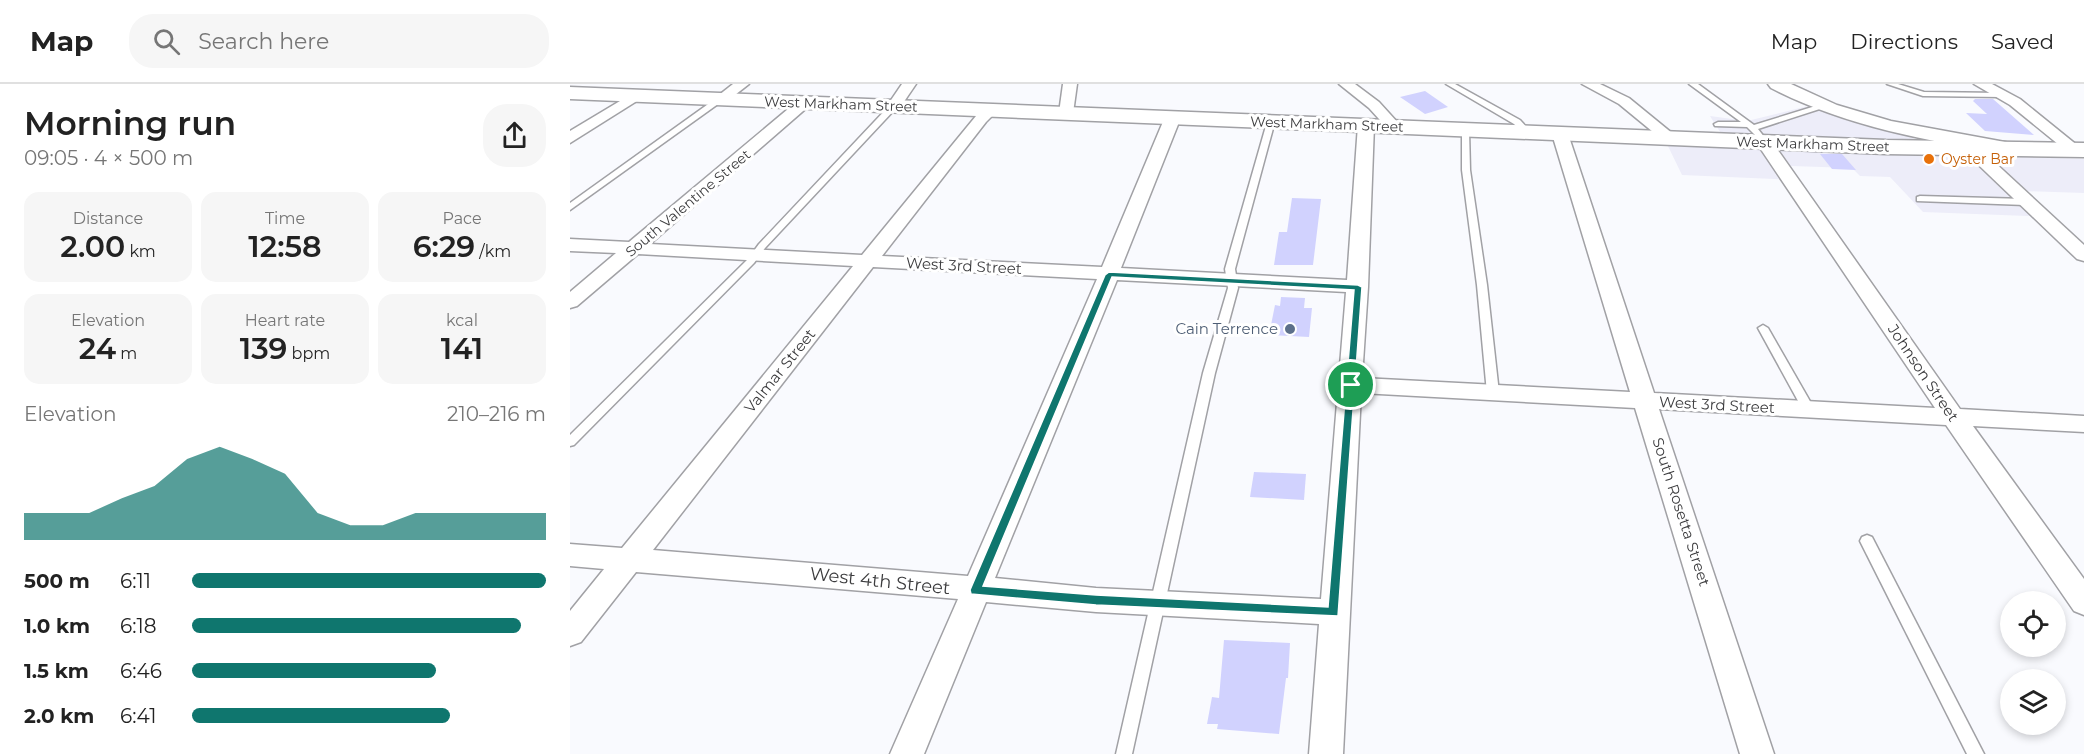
<!DOCTYPE html>
<html lang="en">
<head>
<meta charset="utf-8">
<style>
	:root { --surface:#fff; --page:#f6f6f6; --text:#222; --muted:#767676; --line:#e0e0e0; --accent:#0f766e }
	body { margin:0; font-family:Montserrat,sans-serif; background:var(--page); color:var(--text); height:100vh; display:flex; flex-direction:column; font-size:22px; white-space:nowrap }
	* { box-sizing:border-box; margin:0 }
	p { font-size:20px; color:var(--muted) }
	.icon { flex:none; width:33px; height:33px; fill:none; stroke:currentColor; stroke-width:2; stroke-linecap:round; stroke-linejoin:round }
	.map { position:relative; flex:1; overflow:hidden }
	.drawer { display:flex; flex-direction:column; background:var(--surface); width:570px }
	.drawer>* { flex:none }
	.controls { position:absolute; left:1430px; top:507px; display:grid; gap:12px }
	.controls a { display:grid; place-items:center; width:66px; height:66px; border-radius:50%; background:var(--surface); box-shadow:0 3px 9px #0003; font-size:30px }
	.pin { position:absolute; display:grid; place-items:center; width:51px; height:51px; color:#fff; margin:-26px; border:3px solid #fff; border-radius:50%; box-shadow:0 2px 6px #0007 }
	.round { display:grid; place-items:center; flex:none; width:63px; height:63px; border-radius:24px; background:var(--page) }
	.overview { display:flex; align-items:center; justify-content:space-between; height:102px; padding:0 24px }
	h1 { font-size:33px; font-weight:600; line-height:45px }
	.figures { display:grid; grid-template-columns:repeat(3,1fr); gap:9px; height:102px; padding:6px 24px }
	.figures div { display:grid; align-content:center; border-radius:15px; background:var(--page); text-align:center }
	.figures b { font-size:30px; font-weight:600 }
	.figures small { font-size:16px; font-weight:400 }
	.figures p { font-size:16px }
	.chart { height:168px; padding:12px 24px }
	.chart p { display:flex; justify-content:space-between }
	.chart svg { width:100%; height:108px; margin-top:6px; fill:var(--accent); opacity:.7 }
	ul { padding:0 24px; list-style:none; font-size:20px }
	li { display:grid; grid-template-columns:96px 72px 1fr; align-items:center; height:45px }
	li i { height:15px; border-radius:8px; background:var(--accent) }
	header { display:flex; align-items:center; gap:36px; box-sizing:border-box; height:84px; padding:0 30px; background:var(--surface); border-bottom:2px solid var(--line) }
	header strong { font-size:28px }
	nav { display:flex; gap:33px; margin-inline-start:auto; font-size:21px }
	.search { width:420px; height:54px; background:var(--page); display:flex; align-items:center; gap:15px; box-sizing:border-box; padding:0 21px; border-radius:24px; color:var(--muted); font-size:22px }
	main { display:flex; flex:1; min-height:0 }
	.map>svg:first-child { display:block }
</style>
</head>
<body>
<header>
<strong>Map</strong>
<div class="search"><svg class="icon" aria-label="search" viewBox="0 0 24 24"><circle cx="10" cy="10" r="6"/><path d="M15 15l6 6"/></svg>Search here</div>
<nav><a>Map</a><a>Directions</a><a>Saved</a></nav>
</header>
<main>
<section class="drawer">
<div class="overview"><div><h1>Morning run</h1><p>09:05 · 4 × 500 m</p></div><a class="round"><svg class="icon" aria-label="share" viewBox="0 0 24 24"><path d="M12 15V3M7 8l5-5 5 5M5 13v7h14v-7"/></svg></a></div>
<div class="figures">
<div><p>Distance</p><b>2.00<small> km</small></b></div>
<div><p>Time</p><b>12:58</b></div>
<div><p>Pace</p><b>6:29<small> /km</small></b></div>
</div>
<div class="figures">
<div><p>Elevation</p><b>24<small> m</small></b></div>
<div><p>Heart rate</p><b>139<small> bpm</small></b></div>
<div><p>kcal</p><b>141</b></div>
</div>
<div class="chart"><p><span>Elevation</span>210–216 m</p>
<svg viewBox="0 0 160 44" preserveAspectRatio="none"><path d="M0 44V33L10 33L20 33L30 27L40 22L50 11L60 6L70 11L80 17L90 33L100 38L110 38L120 33L130 33L140 33L150 33L160 33V44z"/></svg>
</div>
<ul>
<li><b>500 m</b>6:11<i style="width:100%"></i></li>
<li><b>1.0 km</b>6:18<i style="width:93%"></i></li>
<li><b>1.5 km</b>6:46<i style="width:69%"></i></li>
<li><b>2.0 km</b>6:41<i style="width:73%"></i></li>
</ul>
</section>
<div class="map">
<svg width="1514" height="670" viewBox="0 0 1514 670">
	<rect width="100%" height="100%" fill="#f9fafe"/>
	<g fill="#ededf9">
		<polygon points="1238,22 1341,52 1348,59 1152,51 1140,32 1177,37"/>
		<polygon points="1096,58 1514,75 1514,109 1452,107 1482,133 1353,128 1320,93 1290,92 1282,84 1221,82 1230,96 1112,91"/>
	</g>
	<g fill="#d1d2fe">
		<polygon points="855,7 878,23 855,30 830,13"/>
		<polygon points="1405,15 1423,15 1464,51 1415,47 1396,29 1417,30 1403,17"/>
		<polygon points="1250,70 1272,70 1286,86 1262,85"/>
		<polygon points="722,114 751,115 743,181 704,181 709,148 717,148"/>
		<polygon points="711,213 735,214 734,224 742,224 739,253 699,251 705,221 710,222"/>
		<polygon points="684,388 736,390 734,416 680,413"/>
		<polygon points="654,556 720,559 718,594 716,594 709,650 647,645 648,640 637,640 642,613 649,614"/>
	</g>
	<g fill="none" stroke-linecap="round" stroke-linejoin="round">
		<g stroke="#a1a1a5" stroke-width="3">
			<g id="service">
				<polygon points="876,0 885,0 950,36 961,48 954,50 944,40"/>
				<polygon points="1119,0 1128,0 1184,41 1252,20 1259,22 1188,45 1198,58 1194,60 1177,43 1145,42 1144,40 1148,38 1171,38"/>
				<polygon points="1317,0 1328,0 1354,8 1432,9 1436,11 1432,13 1353,12"/>
				<polygon points="148,13 155,15 0,126 0,119"/>
				<polygon points="321,20 328,22 195,164 184,179 4,361 0,362 0,351 178,175 189,160"/>
				<polygon points="698,35 705,37 665,185 668,204 645,289 562,670 546,670 633,289 658,204 655,185"/>
				<polygon points="892,44 899,46 900,86 917,201 929,309 923,313 917,309 907,201 892,86"/>
				<polygon points="1350,112 1455,115 1459,118 1455,121 1347,117 1347,113"/>
				<polygon points="1193,241 1198,244 1245,326 1243,329 1235,329 1233,326 1188,244"/>
				<polygon points="1297,451 1302,453 1414,670 1397,670 1290,457 1292,453"/>
			</g>
		</g>
		<g stroke="#a1a1a5" stroke-width="3">
			<g id="minor">
				<polygon points="163,0 179,0 156,18 146,18 144,15"/>
				<polygon points="332,0 346,0 329,25 319,25 317,22"/>
				<polygon points="493,0 507,0 503,29 496,33 489,29"/>
				<polygon points="769,0 785,0 809,18 829,40 832,43 829,46 819,46 799,24"/>
				<polygon points="1012,0 1030,0 1059,14 1108,54 1106,57 1094,57 1049,20"/>
				<polygon points="1404,0 1422,0 1450,15 1513,66 1505,71 1499,69 1440,21"/>
				<polygon points="65,8 72,12 70,15 0,59 0,47"/>
				<path d="M235,14L240,15L242,18L240,21L80,160L292,171L406,32L416,23L421,22L428,26L416,38L312,172L532,183L595,33L603,28L611,33L551,184L777,196L788,41L796,36L804,41L798,203L792,294L1060,308L982,50L990,45L998,50L1084,309L1365,324L1186,58L1188,55H1200L1390,325L1514,332V348L1403,342L1514,495V531L1504,527L1376,341L1089,325L1204,670H1170L1065,324L791,309L773,670H739L749,540L526,528L416,518L354,670H320L388,515L66,488L11,558L0,562V527L34,485L0,482V460L52,464L283,182L68,170L7,222L0,224V208L46,169L0,167V155L59,158L230,15ZM303,183L527,195L398,492L83,466ZM547,196L776,208L751,515L526,504L425,494Z"/>
				<polygon points="1402,61 1408,63 1514,161 1514,177 1507,175 1396,69 1394,66"/>
			</g>
		</g>
		<g stroke="#a1a1a5" stroke-width="3">
			<path id="tertiary" d="M1198,0H1221L1267,21L1321,37L1435,58L1442,60L1445,64L1442,68L1435,70C1354,56 1275,42 1201,4Z"/>
		</g>
		<g stroke="#a1a1a5" stroke-width="3">
			<polygon id="secondary" points="0,3 1316,56 1514,59 1514,73 1316,70 0,15"/>
		</g>
		<use href="#service" fill="#fff" fill-rule="evenodd"/>
		<use href="#minor" fill="#fff" fill-rule="evenodd"/>
		<use href="#tertiary" fill="#fff" fill-rule="evenodd"/>
		<use href="#secondary" fill="#fff" fill-rule="evenodd"/>
	</g>
	<path fill="#0f766e" stroke="#fff" stroke-width="1.5" fill-rule="evenodd" d="M539,188L788,201L792,203L768,532L526,521L401,510L400,506L535,191ZM542,193L784,206L758,523L526,511L413,502Z"/>
	<circle fill="#e8710a" stroke="#fff" stroke-width="2" cx="1359" cy="75" r="6"/>
	<circle fill="#5c6f8a" stroke="#fff" stroke-width="2" cx="720" cy="245" r="6"/>
	<g text-anchor="middle" stroke-width="6" stroke-linejoin="round" paint-order="stroke">
		<g font-size="14" fill="#3c3c3e" stroke="#fff">
			<text transform="translate(271 20) rotate(2)" y="5">West Markham Street</text>
			<text transform="translate(757 40) rotate(2)" y="5">West Markham Street</text>
			<text transform="translate(1243 60) rotate(2)" y="5">West Markham Street</text>
			<text transform="translate(118 119) rotate(-40)" y="5">South Valentine Street</text>
		</g>
		<g font-size="14" fill="#c56008" stroke="#fff" text-anchor="start">
			<text x="1371" y="80">Oyster Bar</text>
		</g>
		<g font-size="15" fill="#3c3c3e" stroke="#fff">
			<text transform="translate(394 182) rotate(3)" y="5">West 3rd Street</text>
			<text transform="translate(210 287) rotate(-51)" y="5">Valmar Street</text>
			<text transform="translate(1353 289) rotate(56)" y="5">Johnson Street</text>
			<text transform="translate(1147 321) rotate(3)" y="5">West 3rd Street</text>
			<text transform="translate(1111 428) rotate(72)" y="5">South Rosetta Street</text>
		</g>
		<g font-size="15" fill="#4e5e75" stroke="#fff" text-anchor="end">
			<text x="708" y="250">Cain Terrence</text>
		</g>
		<g font-size="18" fill="#3c3c3e" stroke="#fff">
			<text transform="translate(310 497) rotate(6)" y="6">West 4th Street</text>
		</g>
	</g>
</svg>
<div class="controls">
<a><svg class="icon" aria-label="locate" viewBox="0 0 24 24"><circle cx="12" cy="12" r="6"/><path d="M12 2v4M12 18v4M2 12h4M18 12h4"/></svg></a>
<a><svg class="icon" aria-label="layers" viewBox="0 0 24 24"><path d="M12 4l9 5-9 5-9-5zM3 14l9 5 9-5"/></svg></a>
</div>
<div class="pin" style="left:781px;top:301px;background:#1e9e55"><svg class="icon" aria-label="arrive" viewBox="0 0 24 24"><path d="M6 21V4h12l-3 4 3 4H6"/></svg></div>
</div>
</main>
</body>
</html>
